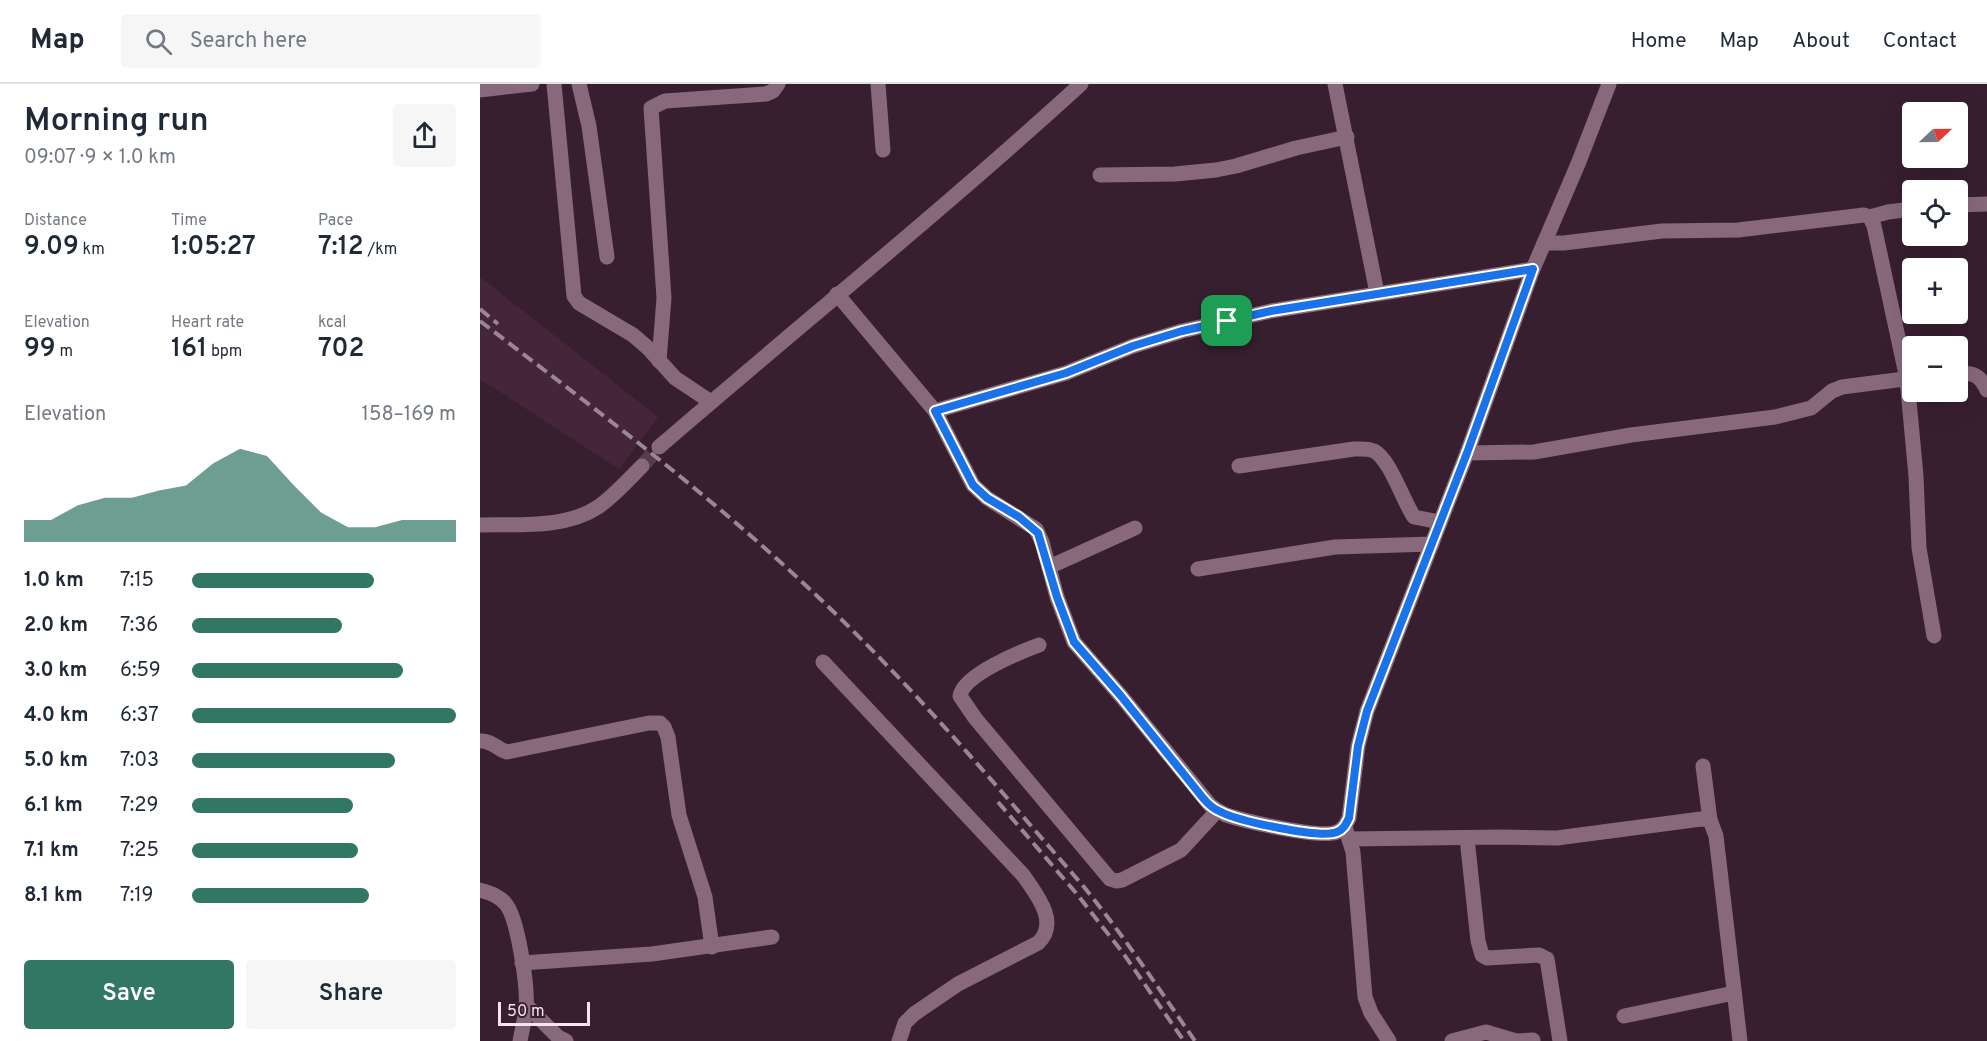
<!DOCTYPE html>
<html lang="en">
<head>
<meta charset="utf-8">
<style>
	:root { --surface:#fff; --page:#f6f6f7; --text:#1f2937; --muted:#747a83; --line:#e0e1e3; --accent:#327664 }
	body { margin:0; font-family:Overpass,sans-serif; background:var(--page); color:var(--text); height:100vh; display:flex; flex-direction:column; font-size:22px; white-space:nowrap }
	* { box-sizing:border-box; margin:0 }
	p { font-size:20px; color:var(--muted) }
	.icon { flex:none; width:33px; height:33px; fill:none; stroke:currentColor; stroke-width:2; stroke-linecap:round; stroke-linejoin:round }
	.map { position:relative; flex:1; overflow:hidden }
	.side { display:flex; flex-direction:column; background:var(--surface); width:480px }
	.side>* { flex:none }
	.needle { width:39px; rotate:68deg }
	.fabs { position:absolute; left:1422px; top:18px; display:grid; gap:12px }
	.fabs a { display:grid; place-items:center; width:66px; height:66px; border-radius:6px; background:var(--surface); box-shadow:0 6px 24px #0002; font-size:30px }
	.scale { position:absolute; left:18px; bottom:15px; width:92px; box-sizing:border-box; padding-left:6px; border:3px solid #f5e3ed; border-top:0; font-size:16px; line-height:21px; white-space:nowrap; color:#f5e3ed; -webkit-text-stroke:4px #381f2f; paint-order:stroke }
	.pin { position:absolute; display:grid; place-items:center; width:51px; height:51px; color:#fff; margin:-26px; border-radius:12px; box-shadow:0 3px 9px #0006 }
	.round { display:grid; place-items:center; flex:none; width:63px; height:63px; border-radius:6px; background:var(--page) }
	.head { display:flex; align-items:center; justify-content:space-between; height:102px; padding:0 24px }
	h1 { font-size:33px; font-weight:600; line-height:45px }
	.stats { display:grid; grid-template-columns:repeat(3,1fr); gap:9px; height:102px; padding:6px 24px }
	.stats div { display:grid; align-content:center }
	.stats b { font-size:26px; font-weight:600 }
	.stats small { font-size:16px; font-weight:400 }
	.stats p { font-size:16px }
	.chart { height:168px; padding:12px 24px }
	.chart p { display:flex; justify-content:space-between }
	.chart svg { width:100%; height:108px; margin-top:6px; fill:var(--accent); opacity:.7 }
	.action { display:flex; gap:12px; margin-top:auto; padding:12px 24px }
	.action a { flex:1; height:69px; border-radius:6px; background:var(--accent); color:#fff; font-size:24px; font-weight:600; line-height:69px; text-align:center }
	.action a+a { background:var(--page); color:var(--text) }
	ul { padding:0 24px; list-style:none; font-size:20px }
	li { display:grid; grid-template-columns:96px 72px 1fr; align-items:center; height:45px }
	li i { height:15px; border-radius:8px; background:var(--accent) }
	header { display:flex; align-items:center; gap:36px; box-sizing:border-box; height:84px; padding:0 30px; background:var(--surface); border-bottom:2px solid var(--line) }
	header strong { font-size:28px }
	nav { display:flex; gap:33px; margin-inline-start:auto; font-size:21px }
	.search { width:420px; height:54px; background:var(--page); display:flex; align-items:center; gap:15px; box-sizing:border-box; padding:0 21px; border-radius:6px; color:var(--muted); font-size:22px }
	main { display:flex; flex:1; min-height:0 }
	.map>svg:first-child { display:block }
</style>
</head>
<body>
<header>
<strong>Map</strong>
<div class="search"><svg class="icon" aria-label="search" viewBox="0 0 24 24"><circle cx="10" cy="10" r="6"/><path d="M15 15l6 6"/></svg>Search here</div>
<nav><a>Home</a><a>Map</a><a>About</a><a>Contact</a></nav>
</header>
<main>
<section class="side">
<div class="head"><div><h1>Morning run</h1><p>09:07 · 9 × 1.0 km</p></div><a class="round"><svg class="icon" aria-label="share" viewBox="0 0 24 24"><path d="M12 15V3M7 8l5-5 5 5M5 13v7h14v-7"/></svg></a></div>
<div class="stats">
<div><p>Distance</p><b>9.09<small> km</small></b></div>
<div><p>Time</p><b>1:05:27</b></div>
<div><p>Pace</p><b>7:12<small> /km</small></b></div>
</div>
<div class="stats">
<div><p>Elevation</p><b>99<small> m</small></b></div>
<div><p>Heart rate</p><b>161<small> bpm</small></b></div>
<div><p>kcal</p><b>702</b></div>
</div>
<div class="chart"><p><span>Elevation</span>158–169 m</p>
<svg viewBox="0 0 160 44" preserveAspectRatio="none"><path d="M0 44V35L10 35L20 29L30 26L40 26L50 23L60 21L70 12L80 6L90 9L100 21L110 32L120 38L130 38L140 35L150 35L160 35V44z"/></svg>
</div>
<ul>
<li><b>1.0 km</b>7:15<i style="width:69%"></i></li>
<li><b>2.0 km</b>7:36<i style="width:57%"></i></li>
<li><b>3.0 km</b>6:59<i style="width:80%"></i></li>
<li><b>4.0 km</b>6:37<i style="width:100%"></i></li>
<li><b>5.0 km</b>7:03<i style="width:77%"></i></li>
<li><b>6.1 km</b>7:29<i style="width:61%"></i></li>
<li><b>7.1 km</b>7:25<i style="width:63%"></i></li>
<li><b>8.1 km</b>7:19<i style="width:67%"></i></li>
</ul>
<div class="action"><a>Save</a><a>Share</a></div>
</section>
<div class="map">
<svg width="1507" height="957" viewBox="0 0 1507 957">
	<rect width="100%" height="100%" fill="#381f2f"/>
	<polygon fill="#45253a" points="0,193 178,333 139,385 0,295"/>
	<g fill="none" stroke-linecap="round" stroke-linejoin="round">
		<polyline stroke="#543c4c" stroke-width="15" stroke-dasharray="15 8" stroke-linecap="butt" points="162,382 179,363"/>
		<g stroke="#88697c" stroke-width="15">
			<polyline points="74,0 94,212 99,219 153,251 168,264 195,294 231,318"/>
			<polyline points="99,0 109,42 127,173"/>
			<polyline points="398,0 403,66"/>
			<polyline points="855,0 897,209"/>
			<polyline points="0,6 52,0"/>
			<polyline points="620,91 695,90 736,86 756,82 816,64 867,53"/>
			<polyline points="1478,121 1507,120"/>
			<polyline points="1390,133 1408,128 1432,125"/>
			<polyline points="1064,159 1084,159 1182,147 1258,146 1384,131 1390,133 1394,142 1427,295 1436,392 1439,464 1454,552"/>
			<path d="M357,210L455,327L493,401L507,414L556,445L562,458L577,513L594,558L641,612L730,721C735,725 740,728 746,731C765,737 840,755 857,748C864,745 866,740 869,734L878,662L887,627L987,369L1053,185L1098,80L1129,0"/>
			<polyline points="179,277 184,214 171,24 185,17 286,10 293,7 298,0"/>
			<path d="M1478,290C1493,288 1500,291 1507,306"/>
			<polyline points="455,327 586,289 653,262 702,247 791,227 1053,185"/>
			<path d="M179,363C319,242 464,125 601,0"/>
			<polyline points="987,369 1054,368 1151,351 1295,333 1331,324 1352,307 1362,303 1432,294"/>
			<path d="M759,382L874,365C881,365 888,364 894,367C910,375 923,417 934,433L960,438"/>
			<path d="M0,441C37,440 85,445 118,423C134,412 148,396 162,382"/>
			<polyline points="569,483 655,444"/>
			<polyline points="718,485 855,463 952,460"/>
			<path d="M559,561C540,568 483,591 480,612L495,634L630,795L636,797L642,796L701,766L737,727"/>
			<path d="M343,578L543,791C556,810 580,838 558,859L478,900L434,930L425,939L419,957"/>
			<path d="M0,657C11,656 17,665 27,668L169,639H180L184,643L188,653L199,731L225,813L232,863"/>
			<polyline points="1223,682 1230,736"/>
			<polyline points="866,746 873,768 885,913 891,929 909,957"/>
			<polyline points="987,754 998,857 1002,871 1007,874 1059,871 1067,875 1080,957"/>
			<polyline points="869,755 1022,753 1077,754 1221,735 1230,736 1236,752 1260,957"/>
			<path d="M0,806C9,809 18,811 25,819C38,833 48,904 46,924C45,935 42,946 40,957"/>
			<polyline points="42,879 172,870 292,853"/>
			<polyline points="47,922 78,953 86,957"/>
			<polyline points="1144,932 1254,909"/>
			<polyline points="972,957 1006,948 1036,957 1053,956"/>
		</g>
		<g stroke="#9b8693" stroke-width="4" stroke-dasharray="12 6" stroke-linecap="butt">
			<polyline points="0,225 18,240"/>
			<path d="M0,237C115,325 232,412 337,512C407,578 471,649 534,722C557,749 581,776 604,803C644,852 679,905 715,957"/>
			<polyline points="518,718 596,809 643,869 704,957"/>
		</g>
	</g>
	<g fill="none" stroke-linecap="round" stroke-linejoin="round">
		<g stroke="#fff" stroke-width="12">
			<path id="route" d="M1053,185L987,369L887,627L878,662L869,734C866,740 864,745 857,748C840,755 759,737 741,728C733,725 728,720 723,714L641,612L594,558L577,513L558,449L539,433L507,414L493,401L455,327L586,289L653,262L702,247L791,227Z"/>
		</g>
		<use href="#route" stroke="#1a73e8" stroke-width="8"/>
	</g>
</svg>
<div class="fabs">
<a><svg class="needle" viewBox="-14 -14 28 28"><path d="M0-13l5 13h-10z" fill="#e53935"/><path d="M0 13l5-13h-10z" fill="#747a83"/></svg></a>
<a><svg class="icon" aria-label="locate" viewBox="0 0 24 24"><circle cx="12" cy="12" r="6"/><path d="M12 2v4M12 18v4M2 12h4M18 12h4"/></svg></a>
<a>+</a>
<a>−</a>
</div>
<div class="scale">50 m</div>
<div class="pin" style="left:747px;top:237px;background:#1e9e55"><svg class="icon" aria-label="arrive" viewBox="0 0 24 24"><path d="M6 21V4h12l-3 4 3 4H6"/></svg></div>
</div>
</main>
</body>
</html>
